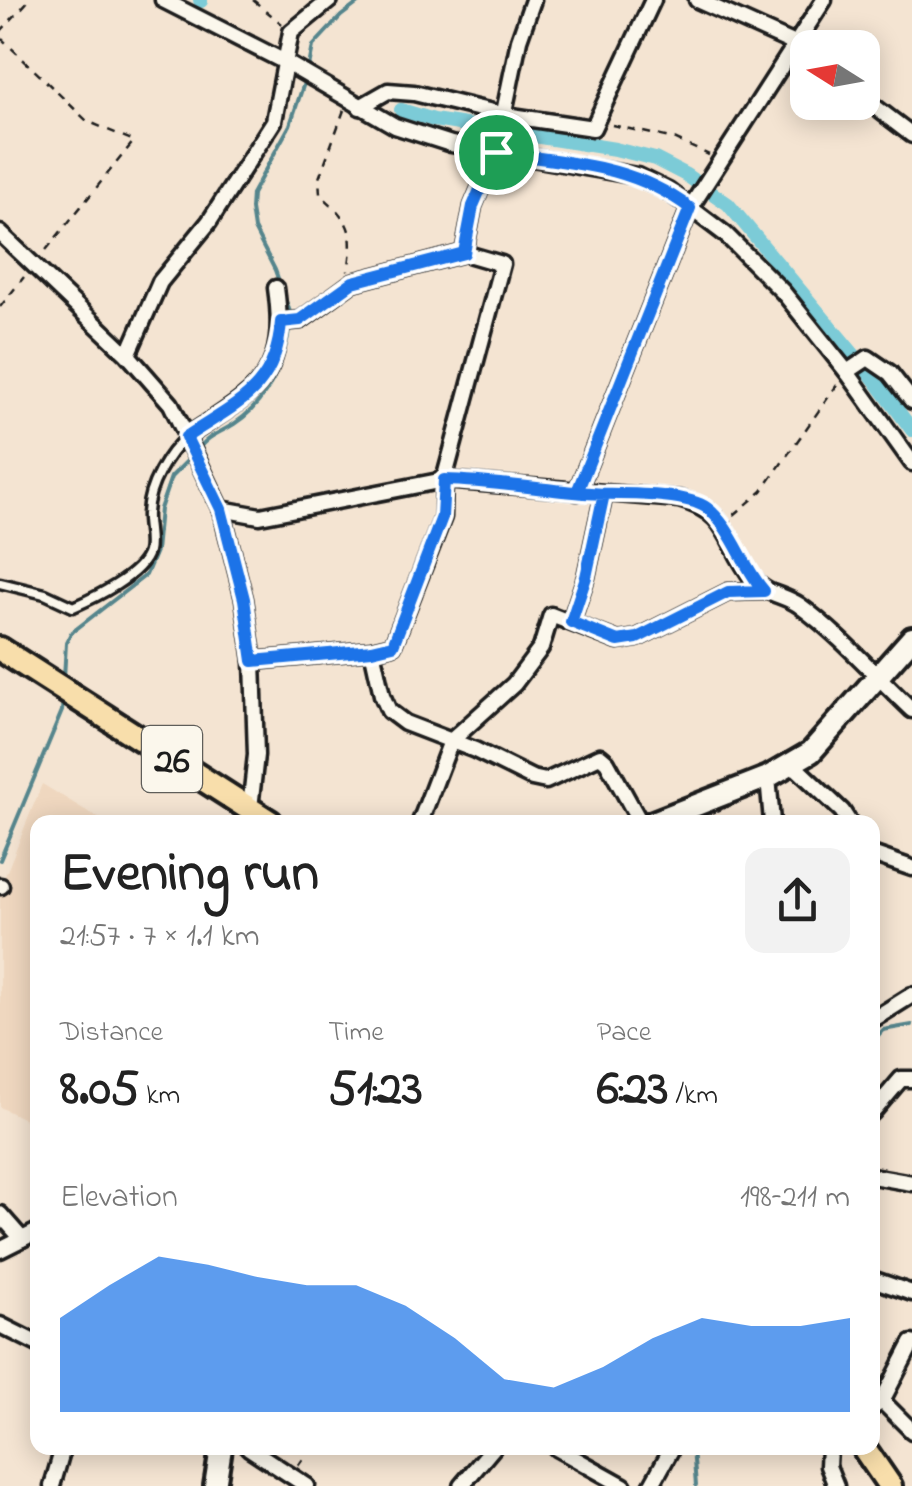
<!DOCTYPE html>
<html lang="en">
<head>
<meta charset="utf-8">
<style>
	:root { --surface:#fff; --page:#f2f2f2; --text:#222; --muted:#767676; --accent:#1a73e8 }
	body { margin:0; font-family:"Indie Flower",sans-serif; background:var(--page); color:var(--text); height:100vh; display:flex; flex-direction:column; font-size:38px; white-space:nowrap }
	* { box-sizing:border-box; margin:0 }
	p { font-size:32px; color:var(--muted) }
	.icon { flex:none; width:55px; height:55px; fill:none; stroke:currentColor; stroke-width:2; stroke-linecap:round; stroke-linejoin:round }
	.map { position:relative; flex:1; overflow:hidden }
	.panel { position:absolute; left:30px; top:815px; width:850px; height:640px; display:flex; flex-direction:column; background:var(--surface); border-radius:20px; box-shadow:0 5px 25px #0003 }
	.panel>* { flex:none }
	.needle { width:65px; rotate:281deg }
	.tools { position:absolute; left:790px; top:30px; display:grid; gap:20px }
	.tools a { display:grid; place-items:center; width:90px; height:90px; border-radius:20px; background:var(--surface); box-shadow:0 5px 25px #0003; font-size:50px }
	.pin { position:absolute; display:grid; place-items:center; width:85px; height:85px; color:#fff; margin:-42px; border:5px solid #fff; border-radius:50%; box-shadow:0 2px 10px #0007 }
	.round { display:grid; place-items:center; flex:none; width:105px; height:105px; border-radius:20px; background:var(--page) }
	.head { display:flex; align-items:center; justify-content:space-between; height:170px; padding:0 30px }
	h1 { font-size:55px; font-weight:800; line-height:75px }
	.metrics { display:grid; grid-template-columns:repeat(3,1fr); gap:15px; height:170px; padding:10px 30px }
	.metrics div { display:grid; align-content:center }
	.metrics b { font-size:50px; font-weight:800 }
	.metrics small { font-size:28px; font-weight:400 }
	.metrics p { font-size:28px }
	.chart { height:280px; padding:20px 30px }
	.chart p { display:flex; justify-content:space-between }
	.chart svg { width:100%; height:180px; margin-top:10px; fill:var(--accent); opacity:.7 }
	.map>svg:first-child { display:block }
</style>
</head>
<body>
<div class="map">
<svg width="912" height="1486" viewBox="0 0 912 1486">
	<rect width="100%" height="100%" fill="#f4e4d2"/>
	<filter id="ink" filterUnits="userSpaceOnUse"><feTurbulence type="fractalNoise" baseFrequency=".01" numOctaves="2"/><feDisplacementMap in="SourceGraphic" scale="20" xChannelSelector="R" yChannelSelector="G"/><feConvolveMatrix kernelMatrix="1 2 1 2 8 2 1 2 1" color-interpolation-filters="sRGB"/></filter>
	<g filter="url(#ink)">
		<polygon fill="#efd7bf" points="42,784 105,822 38,822 37,1129 28,1121 0,1107 0,889"/>
		<g fill="none" stroke-linecap="round" stroke-linejoin="round">
			<g stroke="#55858c" stroke-width="4">
				<polyline points="308,71 313,46 341,16 362,0"/>
				<polyline points="291,315 275,270 254,229 251,209 252,194 290,125 305,80"/>
				<path d="M196,451C213,432 215,436 234,424C267,403 285,362 290,324"/>
				<polyline points="64,678 66,643 71,633 146,575 156,551 160,509 171,477 190,458"/>
				<polyline points="0,860 62,711 63,697"/>
				<polyline points="872,1042 883,1030 912,1025"/>
				<polyline points="693,1448 696,1486"/>
			</g>
			<g stroke="#7bcbd7" stroke-width="14">
				<polyline points="200,0 201,1"/>
				<polyline points="401,110 434,120 615,149 655,159 686,175 728,204 875,380 912,430"/>
			</g>
			<g stroke="#1c1c1c" stroke-width="15">
				<path id="lane" d="M0,583L45,594L73,607C94,598 142,575 148,552C151,540 146,525 147,513C148,486 167,454 186,437"/>
			</g>
			<g stroke="#1c1c1c" stroke-width="21">
				<g id="street">
					<polyline points="163,0 285,62 395,126 451,144 637,176 668,191 725,234 783,292 847,372 912,463"/>
					<polyline points="697,0 795,44 808,54"/>
					<polyline points="862,97 912,135"/>
					<polyline points="360,107 388,91 414,93 505,115 593,128 653,0"/>
					<polyline points="0,233 128,355 171,404 221,509 244,599 253,661 256,755 250,808"/>
					<polyline points="281,322 301,320 353,282 464,253"/>
					<polyline points="128,355 160,282 209,222 274,121 291,32 330,0"/>
					<polyline points="847,372 868,358 890,373 912,401"/>
					<path d="M186,437C255,391 289,380 276,288"/>
					<polyline points="577,492 690,208 824,0"/>
					<path d="M221,509L260,516L444,480L679,499C731,513 724,542 753,579C766,595 783,594 799,605C840,635 875,675 912,710"/>
					<polyline points="571,622 586,577 604,494"/>
					<polyline points="372,650 382,695 389,711 405,723 475,750 532,778 546,781 600,756 607,762 640,822"/>
					<polyline points="253,661 372,650 393,645 443,517 444,480 502,264 464,253 473,206 496,151 519,40 533,0"/>
					<polyline points="791,763 842,811 849,822"/>
					<polyline points="768,777 772,822"/>
					<polyline points="420,822 451,741 514,684 541,648 551,615 618,641 637,638 728,592 764,591"/>
					<polyline points="872,854 912,868"/>
					<polyline points="0,886 1,886"/>
					<polyline points="872,1020 912,995"/>
					<polyline points="872,1113 901,1079 912,1079"/>
					<polyline points="872,1176 912,1183"/>
					<polyline points="0,1214 22,1239"/>
					<polyline points="0,1250 38,1231"/>
					<polyline points="872,1279 912,1293"/>
					<polyline points="0,1325 38,1344"/>
					<polyline points="882,1401 912,1431"/>
					<polyline points="872,1408 882,1401 912,1343"/>
					<polyline points="249,1448 307,1486"/>
					<polyline points="556,1448 624,1486"/>
					<polyline points="829,1448 828,1466 836,1486"/>
					<polyline points="52,1486 63,1448"/>
					<polyline points="461,1486 493,1448"/>
					<polyline points="651,1486 672,1448"/>
				</g>
			</g>
			<g stroke="#1c1c1c" stroke-width="28">
				<g id="secondary">
					<polyline points="653,822 768,777 811,752 912,638"/>
					<polyline points="215,1486 221,1448"/>
				</g>
			</g>
			<g stroke="#1c1c1c" stroke-width="30">
				<g id="primary">
					<polyline points="0,649 270,822"/>
					<polyline points="864,1448 890,1486"/>
				</g>
			</g>
			<g stroke="#1c1c1c" stroke-width="2.5" stroke-dasharray="8 8" stroke-linecap="butt">
				<polyline points="253,0 282,24"/>
				<polyline points="0,32 29,0"/>
				<polyline points="0,37 87,121 134,141 42,255"/>
				<path d="M344,110L319,178L320,194C350,221 355,231 348,271"/>
				<polyline points="612,125 674,139 709,155"/>
				<polyline points="0,307 24,277"/>
				<polyline points="734,515 762,491 837,385"/>
				<polyline points="298,1466 311,1448"/>
			</g>
			<use href="#lane" stroke="#fbf7ec" stroke-width="8"/>
			<use href="#street" stroke="#fbf7ec" stroke-width="14"/>
			<use href="#secondary" stroke="#fbf7ec" stroke-width="20"/>
			<use href="#primary" stroke="#f8deab" stroke-width="22"/>
		</g>
	</g>
	<g fill="none" stroke-linecap="round" stroke-linejoin="round" filter="url(#ink)">
		<g stroke="#fff" stroke-width="20">
			<path id="route" d="M496,152L473,206L464,253L353,282L300,320L281,322C276,390 237,403 186,437L221,509L244,599L253,661L372,650L393,645L442,517L444,480C491,481 537,489 584,493C614,495 684,491 707,508C731,526 743,567 764,591L728,592L637,638L618,641L571,622L586,577L604,494L577,492L690,208C630,163 567,163 496,152"/>
		</g>
		<use href="#route" stroke="#1a73e8" stroke-width="12"/>
	</g>
	<g text-anchor="middle" stroke-width="8" stroke-linejoin="round" paint-order="stroke">
		<rect fill="#fbf7ec" stroke="#5f5e5a" stroke-width="2.5" x="142" y="726" width="60" height="66" rx="8"/>
		<g font-size="38" font-weight="bold" fill="#1c1c1c">
			<text x="172" y="772">26</text>
		</g>
	</g>
</svg>
<div class="tools">
<a><svg class="needle" viewBox="-14 -14 28 28"><path d="M0-13l5 13h-10z" fill="#e53935"/><path d="M0 13l5-13h-10z" fill="#767676"/></svg></a>
</div>
<div class="pin" style="left:496px;top:152px;background:#1e9e55"><svg class="icon" aria-label="arrive" viewBox="0 0 24 24"><path d="M6 21V4h12l-3 4 3 4H6"/></svg></div>
<section class="panel">
<div class="head"><div><h1>Evening run</h1><p>21:57 · 7 × 1.1 km</p></div><a class="round"><svg class="icon" aria-label="share" viewBox="0 0 24 24"><path d="M12 15V3M7 8l5-5 5 5M5 13v7h14v-7"/></svg></a></div>
<div class="metrics">
<div><p>Distance</p><b>8.05<small> km</small></b></div>
<div><p>Time</p><b>51:23</b></div>
<div><p>Pace</p><b>6:23<small> /km</small></b></div>
</div>
<div class="chart"><p><span>Elevation</span>198–211 m</p>
<svg viewBox="0 0 160 44" preserveAspectRatio="none"><path d="M0 44V21L10 13L20 6L30 8L40 11L50 13L60 13L70 18L80 26L90 36L100 38L110 33L120 26L130 21L140 23L150 23L160 21V44z"/></svg>
</div>
</section>
</div>
</body>
</html>
